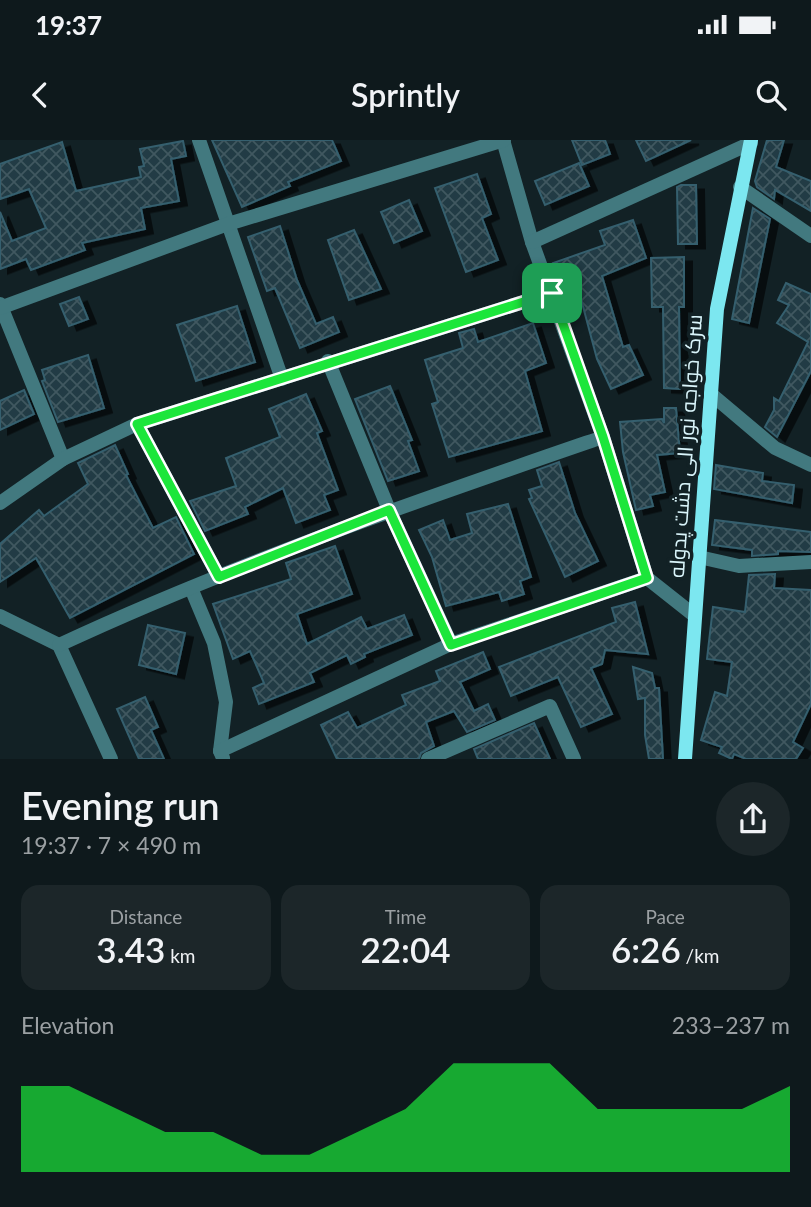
<!DOCTYPE html>
<html lang="en">
<head>
<meta charset="utf-8">
<style>
	:root { --surface:#0e191c; --page:#1c2629; --text:#f1f3f6; --muted:#9ba0a3; --accent:#1ce63b }
	body { margin:0; font-family:Lato,Cairo,sans-serif; background:var(--page); color:var(--text); height:100vh; display:flex; flex-direction:column; font-size:26px; white-space:nowrap }
	* { box-sizing:border-box; margin:0 }
	p { font-size:23px; color:var(--muted) }
	.icon { flex:none; width:38px; height:38px; fill:none; stroke:currentColor; stroke-width:2; stroke-linecap:round; stroke-linejoin:round }
	.map { position:relative; height:619px; overflow:hidden }
	.details { display:flex; flex-direction:column; background:var(--surface); flex:1 }
	.details>* { flex:none }
	.pin { position:absolute; display:grid; place-items:center; width:60px; height:60px; color:#fff; margin:-30px; border-radius:14px; box-shadow:0 4px 10px #0006 }
	.round { display:grid; place-items:center; flex:none; width:74px; height:74px; border-radius:37px; background:var(--page) }
	.summary { display:flex; align-items:center; justify-content:space-between; height:119px; padding:0 21px }
	h1 { font-size:38px; font-weight:600; line-height:52px }
	.metrics { display:grid; grid-template-columns:repeat(3,1fr); gap:10px; height:119px; padding:7px 21px }
	.metrics div { display:grid; align-content:center; border-radius:18px; background:var(--page); text-align:center }
	.metrics b { font-size:35px; font-weight:600 }
	.metrics small { font-size:19px; font-weight:400 }
	.metrics p { font-size:19px }
	.chart { height:196px; padding:14px 21px }
	.chart p { display:flex; justify-content:space-between }
	.chart svg { width:100%; height:126px; margin-top:7px; fill:var(--accent); opacity:.7 }
	.status { display:flex; justify-content:space-between; align-items:center; height:49px; padding:0 35px; background:var(--surface); direction:ltr }
	.status svg { height:19px; fill:currentColor }
	header { display:flex; justify-content:space-between; align-items:center; height:91px; padding:0 21px; background:var(--surface); font-size:32px; font-weight:600 }
	.map>svg:first-child { display:block }
</style>
</head>
<body>
<div class="status"><b>19:37</b><svg viewBox="0 0 49 12"><path d="M0 12V9h3v3zM5 12V6h3v6zM10 12V3h3v9zM15 12V0h3v12zM26 1h20v11H26zM47 4h2v5h-2z"/></svg></div>
<header><svg class="icon" aria-label="back" viewBox="0 0 24 24"><path d="M15 5l-7 7 7 7"/></svg>Sprintly<svg class="icon" aria-label="search" viewBox="0 0 24 24"><circle cx="10" cy="10" r="6"/><path d="M15 15l6 6"/></svg></header>
<div class="map">
<svg width="811" height="619" viewBox="0 0 811 619">
	<defs>
		<pattern id="building-cross-hatch" width="8" height="8" patternUnits="userSpaceOnUse" patternTransform="scale(1.75)"><rect width="8" height="8" fill="#203b44"/><path d="M0 0l8 8M0 8l8-8" fill="none" stroke="#405860"/></pattern>
		<filter id="shadow"><feDropShadow dx="8" dy="4.5" stdDeviation="0" flood-color="#0009"/></filter>
	</defs>
	<rect width="100%" height="100%" fill="#122125"/>
	<g fill="url(#building-cross-hatch)" stroke="#355f6e" stroke-width="2" filter="url(#shadow)">
		<polygon points="212,0 332,0 341,21 288,42 290,46 242,67"/>
		<polygon points="572,0 605,0 610,14 582,25"/>
		<polygon points="636,0 691,0 646,21"/>
		<polygon points="767,0 784,0 776,27 811,41 811,71 775,50 774,59 757,47 755,41"/>
		<polygon points="183,1 186,16 171,19 179,61 141,68 145,89 82,103 85,110 31,130 26,119 0,129 0,72 12,101 46,88 29,49 0,59 0,24 62,2 76,51 141,37 139,27 144,26 140,9"/>
		<polygon points="579,23 589,46 545,65 535,41"/>
		<polygon points="477,34 491,74 482,78 498,120 466,132 435,48"/>
		<polygon points="681,45 696,45 697,104 678,104 677,47"/>
		<polygon points="409,60 422,91 394,103 381,72"/>
		<polygon points="753,68 770,79 749,183 732,179"/>
		<polygon points="633,80 646,118 602,136 623,207 629,205 643,235 611,249 597,219 577,144 563,149 553,123 605,105 600,91"/>
		<polygon points="280,86 297,140 316,184 333,177 339,192 300,208 275,148 267,151 248,97"/>
		<polygon points="354,90 381,149 349,160 328,100"/>
		<polygon points="684,117 684,167 679,167 680,249 664,248 663,167 652,167 651,118"/>
		<polygon points="786,143 811,154 811,231 777,297 765,287 774,270 774,258 779,261 808,202 777,183 789,165 778,160"/>
		<polygon points="79,157 88,179 69,186 60,164"/>
		<polygon points="237,166 255,222 196,241 177,185"/>
		<polygon points="533,183 546,223 525,231 542,291 449,317 432,264 438,262 425,220 463,208 459,193 474,189 478,202"/>
		<polygon points="88,215 104,268 58,282 42,241 45,240 42,230"/>
		<polygon points="390,246 412,300 408,301 419,331 388,341 355,259"/>
		<polygon points="24,250 34,274 0,290 0,261"/>
		<polygon points="306,254 322,291 317,293 338,350 324,355 330,370 296,383 283,348 245,367 248,374 205,391 190,361 236,346 226,318 280,297 269,269"/>
		<polygon points="664,268 676,268 680,313 657,315 665,352 650,355 653,366 636,370 623,312 620,282 662,279 664,283"/>
		<polygon points="115,305 128,334 126,335 153,388 176,377 194,414 70,478 36,418 0,442 0,404 39,370 44,376 88,344 78,323"/>
		<polygon points="559,322 575,373 598,421 565,437 529,359 532,358 529,350 542,346 537,330"/>
		<polygon points="716,325 763,333 762,341 794,345 792,363 714,349"/>
		<polygon points="508,364 531,437 520,441 524,454 502,461 499,452 446,466 432,417 419,390 443,380 450,400 472,393 467,374"/>
		<polygon points="715,380 811,392 811,412 778,411 778,414 752,416 752,410 712,405"/>
		<polygon points="335,406 352,454 297,474 307,504 361,477 367,489 404,475 412,495 364,514 365,517 351,524 347,515 310,533 314,542 259,564 253,548 264,543 250,511 233,519 213,464 291,439 286,423"/>
		<polygon points="775,434 774,448 811,450 811,564 793,602 803,608 796,619 746,619 734,614 732,619 719,613 722,607 701,600 715,552 727,556 732,522 707,519 713,467 745,472 749,435"/>
		<polygon points="635,462 648,514 605,510 602,524 591,528 612,574 581,587 558,537 511,556 499,527 616,482 612,468"/>
		<polygon points="148,485 185,493 176,534 139,525"/>
		<polygon points="483,512 490,529 460,542 474,571 488,564 495,580 467,592 454,571 426,582 434,606 421,613 419,619 337,619 321,585 348,572 357,588 406,565 402,555 440,541 436,531"/>
		<polygon points="633,527 652,533 655,548 659,548 663,619 649,619 645,595 645,558 638,559"/>
		<polygon points="145,557 158,587 151,590 164,619 139,619 117,569"/>
		<polygon points="534,583 550,619 478,619 474,609"/>
	</g>
	<g fill="none" stroke-linecap="round" stroke-linejoin="round">
		<g stroke="#42797f" stroke-width="14">
			<polyline points="199,0 282,239"/>
			<polyline points="503,0 532,102 603,297 647,438 695,476"/>
			<polyline points="740,47 811,96"/>
			<polyline points="532,102 751,3"/>
			<polyline points="0,164 63,319"/>
			<polyline points="0,168 228,84 504,0"/>
			<polyline points="328,221 389,370 451,504"/>
			<polyline points="711,254 775,308 811,325"/>
			<polyline points="137,284 219,437"/>
			<polyline points="0,363 63,319 137,284 552,153"/>
			<polyline points="699,417 739,426 811,422"/>
			<polyline points="191,448 214,503 226,562 220,611 223,618"/>
			<polyline points="0,476 59,505 111,619"/>
			<path d="M59,505C235,423 420,360 603,297"/>
			<polyline points="220,611 451,504 647,438"/>
			<polyline points="428,619 550,566 574,619"/>
		</g>
		<polyline stroke="#7ce7f0" stroke-width="14" points="685,619 717,169 751,0"/>
	</g>
	<g fill="none" stroke-linecap="round" stroke-linejoin="round">
		<g stroke="#fff" stroke-width="14">
			<polygon id="route" points="552,153 603,297 647,438 451,505 389,370 219,437 137,284"/>
		</g>
		<use href="#route" stroke="#1ce63b" stroke-width="9"/>
	</g>
	<g text-anchor="middle" stroke-width="7" stroke-linejoin="round" paint-order="stroke">
		<g font-size="21" fill="#daf5fb" stroke="#122125">
			<text transform="translate(686 306) rotate(-86)" y="7">سرک خواجه نور الی دشت پدوله</text>
		</g>
	</g>
</svg>
<div class="pin" style="left:552px;top:153px;background:#1e9e55"><svg class="icon" aria-label="arrive" viewBox="0 0 24 24"><path d="M6 21V4h12l-3 4 3 4H6"/></svg></div>
</div>
<section class="details">
<div class="summary"><div><h1>Evening run</h1><p>19:37 · 7 × 490 m</p></div><a class="round"><svg class="icon" aria-label="share" viewBox="0 0 24 24"><path d="M12 15V3M7 8l5-5 5 5M5 13v7h14v-7"/></svg></a></div>
<div class="metrics">
<div><p>Distance</p><b>3.43<small> km</small></b></div>
<div><p>Time</p><b>22:04</b></div>
<div><p>Pace</p><b>6:26<small> /km</small></b></div>
</div>
<div class="chart"><p><span>Elevation</span>233–237 m</p>
<svg viewBox="0 0 160 44" preserveAspectRatio="none"><path d="M0 44V14L10 14L20 22L30 30L40 30L50 38L60 38L70 30L80 22L90 6L100 6L110 6L120 22L130 22L140 22L150 22L160 14V44z"/></svg>
</div>
</section>
</body>
</html>
